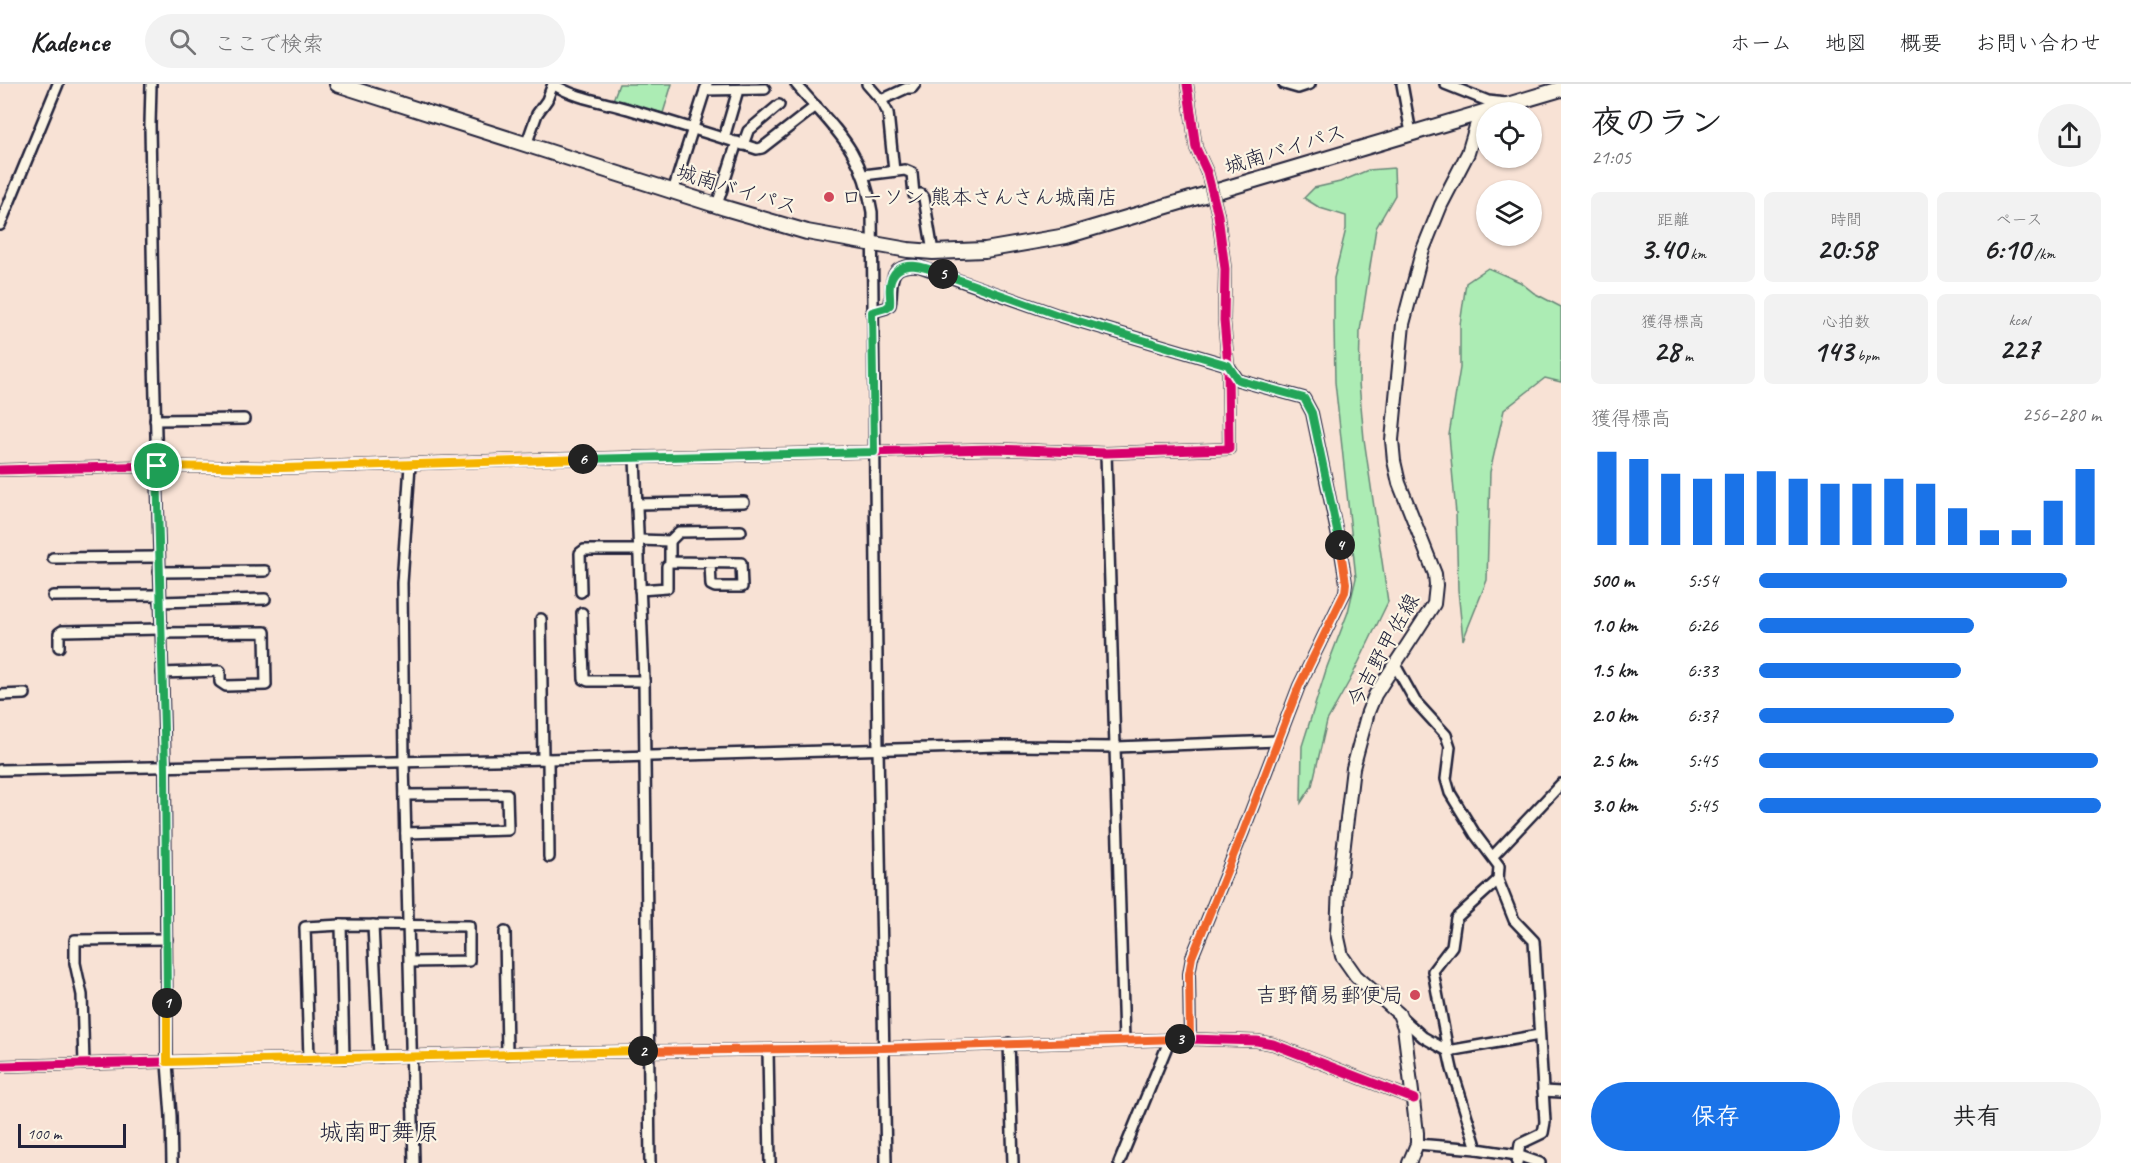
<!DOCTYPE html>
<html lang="ja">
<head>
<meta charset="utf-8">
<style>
	:root { --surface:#fff; --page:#f2f2f2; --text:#202124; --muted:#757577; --line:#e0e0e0; --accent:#1a73e8 }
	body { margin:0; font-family:Caveat,"Klee One",sans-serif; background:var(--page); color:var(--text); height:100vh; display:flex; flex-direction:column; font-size:22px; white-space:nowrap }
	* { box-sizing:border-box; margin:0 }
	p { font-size:20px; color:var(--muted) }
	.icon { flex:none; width:33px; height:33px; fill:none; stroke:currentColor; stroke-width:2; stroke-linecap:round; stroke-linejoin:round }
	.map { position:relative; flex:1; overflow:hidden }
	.drawer { display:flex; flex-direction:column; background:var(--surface); width:570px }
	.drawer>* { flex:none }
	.fabs { position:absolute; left:1476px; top:18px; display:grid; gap:12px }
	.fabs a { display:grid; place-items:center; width:66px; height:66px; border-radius:50%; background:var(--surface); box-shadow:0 2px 4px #0004; font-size:30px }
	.scale { position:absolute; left:18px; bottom:15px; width:108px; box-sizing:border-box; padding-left:6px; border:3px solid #22223b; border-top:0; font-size:16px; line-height:21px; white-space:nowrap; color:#22223b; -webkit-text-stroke:4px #fcf5e5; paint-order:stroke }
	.pin { position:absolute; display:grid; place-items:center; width:51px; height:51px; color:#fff; margin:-26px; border:3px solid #fff; border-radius:50%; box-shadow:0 2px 6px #0007 }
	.km { position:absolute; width:30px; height:30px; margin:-15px; border-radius:50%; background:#222; color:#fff; font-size:16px; line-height:30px; text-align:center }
	.round { display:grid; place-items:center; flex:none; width:63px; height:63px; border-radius:32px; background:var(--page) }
	.summary { display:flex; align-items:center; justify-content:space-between; height:102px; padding:0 30px }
	h1 { font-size:33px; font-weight:800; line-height:45px }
	.metrics { display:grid; grid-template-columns:repeat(3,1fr); gap:9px; height:102px; padding:6px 30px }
	.metrics div { display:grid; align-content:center; border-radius:9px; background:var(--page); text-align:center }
	.metrics b { font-size:30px; font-weight:800 }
	.metrics small { font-size:16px; font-weight:400 }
	.metrics p { font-size:16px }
	.chart { height:168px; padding:12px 30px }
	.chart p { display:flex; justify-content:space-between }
	.chart svg { width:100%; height:108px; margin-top:6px; stroke:var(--accent); stroke-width:6 }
	.cta { display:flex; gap:12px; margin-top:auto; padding:12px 30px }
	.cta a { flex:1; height:69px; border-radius:36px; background:var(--accent); color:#fff; font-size:24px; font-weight:800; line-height:69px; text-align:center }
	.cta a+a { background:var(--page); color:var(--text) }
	ul { padding:0 30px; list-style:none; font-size:20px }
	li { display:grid; grid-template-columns:96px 72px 1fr; align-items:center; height:45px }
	li i { height:15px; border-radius:8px; background:var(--accent) }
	header { display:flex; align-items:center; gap:36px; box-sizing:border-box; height:84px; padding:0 30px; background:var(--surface); border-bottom:2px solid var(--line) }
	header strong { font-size:28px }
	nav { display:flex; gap:33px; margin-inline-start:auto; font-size:21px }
	.search { width:420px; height:54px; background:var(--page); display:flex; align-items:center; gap:15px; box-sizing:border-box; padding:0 21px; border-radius:33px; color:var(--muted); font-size:22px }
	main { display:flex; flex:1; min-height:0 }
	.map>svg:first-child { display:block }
</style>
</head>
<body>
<header>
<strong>Kadence</strong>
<div class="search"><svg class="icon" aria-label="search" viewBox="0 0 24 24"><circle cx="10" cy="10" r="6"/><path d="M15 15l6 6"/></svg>ここで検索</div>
<nav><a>ホーム</a><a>地図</a><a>概要</a><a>お問い合わせ</a></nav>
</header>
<main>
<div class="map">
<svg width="1561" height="1079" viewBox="0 0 1561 1079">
	<rect width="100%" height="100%" fill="#f8e2d5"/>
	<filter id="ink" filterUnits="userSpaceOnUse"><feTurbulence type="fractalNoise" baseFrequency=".0167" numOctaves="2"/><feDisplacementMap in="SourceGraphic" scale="12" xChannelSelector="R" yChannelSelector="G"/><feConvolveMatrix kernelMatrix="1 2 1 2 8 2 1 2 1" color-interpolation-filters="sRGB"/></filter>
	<g filter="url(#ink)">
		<g fill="#acecb4" stroke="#678778" stroke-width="1.5">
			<polygon points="619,0 672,0 663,29 613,16"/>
			<polygon points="1394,84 1395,111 1376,144 1360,247 1359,299 1364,355 1388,518 1350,596 1327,637 1312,702 1301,719 1302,662 1327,583 1348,528 1356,494 1335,298 1334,241 1334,194 1346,145 1346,132 1320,124 1304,114 1314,104 1340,98 1368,86"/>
			<polygon points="1488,184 1520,198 1534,209 1561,223 1561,298 1545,294 1504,326 1490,388 1487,496 1463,556 1458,506 1456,430 1449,351 1460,284 1460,241 1466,199"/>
		</g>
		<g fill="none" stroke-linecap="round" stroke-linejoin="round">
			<g stroke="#22223b" stroke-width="14">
				<g id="minor">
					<polyline points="151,0 150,41 154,277 165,684 167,979 171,1032 172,1079"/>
					<path d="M553,0C574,14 604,18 628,25C671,38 714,51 757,65L762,64L816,22"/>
					<path d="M796,0C835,46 862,64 872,128L878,665L886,1079"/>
					<polyline points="867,0 881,16 888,29 894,87"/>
					<polyline points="1187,0 1196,64 1207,88"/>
					<polyline points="1284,0 1298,4 1310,0"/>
					<polyline points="1402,0 1411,49"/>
					<polyline points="1445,0 1488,17 1506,19"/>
					<polyline points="705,6 765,5"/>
					<polyline points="881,16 907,4 912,4 915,0"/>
					<polyline points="724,54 738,6"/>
					<polyline points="526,61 537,30 547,16 553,0"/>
					<polyline points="743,61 748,47 779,21"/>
					<polyline points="864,91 905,86 912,89 914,111 921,110 924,114 933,168"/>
					<polyline points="673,107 707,0"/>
					<polyline points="717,121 737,58"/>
					<polyline points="0,141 58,0"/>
					<path d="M872,228L886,224L890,221C894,200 885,180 918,182L1058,231L1228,281L1238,296L1304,314L1312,329L1340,463L1346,499L1345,508L1299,602L1243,748L1192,873L1189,890L1190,955"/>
					<polyline points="155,336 244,335"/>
					<polyline points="1106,369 1124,957"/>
					<polyline points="635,374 644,597 650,1079"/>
					<polyline points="410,381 402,499 404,677 414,1079"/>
					<polyline points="0,386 157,382 282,384 516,376 994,365 1106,369 1229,365 1228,281 1224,236 1225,185 1218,131"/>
					<polyline points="637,420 744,418"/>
					<polyline points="639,456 670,457 679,448 741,447"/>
					<polyline points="670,457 670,478 741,479 742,503 715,503 711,501 710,479"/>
					<polyline points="53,474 159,473"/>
					<polyline points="159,488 265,487"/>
					<polyline points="640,506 667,504 667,482"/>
					<polyline points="581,508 580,469 584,466 639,466"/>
					<polyline points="53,512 160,511"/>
					<polyline points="160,518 265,515"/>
					<polyline points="582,529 584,595 588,597 644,597"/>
					<polyline points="541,535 543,675"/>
					<polyline points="161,549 265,548 266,601 226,602 220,598 220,587 162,589"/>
					<polyline points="59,563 59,549 62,547 161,545"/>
					<polyline points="1395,581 1415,617 1446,651 1450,663 1446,695 1450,709 1475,750 1499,782 1498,796 1514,836 1534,857 1545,1038 1543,1049 1520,1060 1517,1079"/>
					<polyline points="0,611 25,610"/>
					<polyline points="548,675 549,773"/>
					<polyline points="0,686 548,675 1000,662 1116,663 1278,657"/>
					<polyline points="405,711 507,710 508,746 406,749"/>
					<polyline points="1493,772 1561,700"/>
					<polyline points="341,841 344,974"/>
					<polyline points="373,841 379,973"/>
					<polyline points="505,848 507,970"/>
					<polyline points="1400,932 1423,953 1448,967 1433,887 1452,862 1456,834 1498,796"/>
					<polyline points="1009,959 1013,1079"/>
					<polyline points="768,966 770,1079"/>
					<polyline points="309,975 305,843 341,841 469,842 469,877 410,878"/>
					<polyline points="84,980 82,911 75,879 75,856 167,855"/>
					<polyline points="0,982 530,969 883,964 1190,955 1257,957 1273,960 1414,1015"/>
					<polyline points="1543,1007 1561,1008"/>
					<polyline points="1417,1060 1477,1065 1517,1071 1540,1079"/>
					<polyline points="1477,1065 1452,985 1448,967 1539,951"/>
					<polyline points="1119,1079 1170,955"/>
				</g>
			</g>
			<g stroke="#22223b" stroke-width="16">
				<polyline id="major" points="1409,1079 1417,1060 1417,1049 1404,943 1399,930 1356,892 1342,872 1337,849 1339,802 1353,684 1368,628 1375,611 1434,520 1436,501 1435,490 1399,399 1394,377 1392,356 1403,240 1422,168 1441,121 1468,69 1480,29"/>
			</g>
			<g stroke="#22223b" stroke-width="18">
				<polyline id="highway" points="337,0 725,124 807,148 908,166 933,168 985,166 1066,152 1561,5"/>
			</g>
			<use href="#minor" stroke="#fcf5e5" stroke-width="9"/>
			<use href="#major" stroke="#fcf5e5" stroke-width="12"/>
			<use href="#highway" stroke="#fcf5e5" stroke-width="14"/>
			<g stroke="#22223b" stroke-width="14" stroke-linecap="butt">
				<polyline id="minor-bridge" points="1207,88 1218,131"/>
			</g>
			<use href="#minor-bridge" stroke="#fcf5e5" stroke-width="9"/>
			<g stroke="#fcf5e5" stroke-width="13">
				<g id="cycleway">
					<polyline points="0,386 157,382 282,384 516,376 994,365 1106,369 1229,365 1228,281 1224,236 1225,185 1218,131 1207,88 1196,64 1187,0"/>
					<polyline points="0,982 530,969 883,964 1190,955 1257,957 1273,960 1414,1015"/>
				</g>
			</g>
			<use href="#cycleway" stroke="#d6006c" stroke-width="9"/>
		</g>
	</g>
	<g fill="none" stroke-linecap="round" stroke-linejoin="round" filter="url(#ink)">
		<g stroke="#fff" stroke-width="12">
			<polyline id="split-1" points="157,382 165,684 167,919"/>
		</g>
		<g stroke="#fff" stroke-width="12">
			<polyline id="split-2" points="167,919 167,978 643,967"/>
		</g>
		<g stroke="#fff" stroke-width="12">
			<polyline id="split-3" points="643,967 884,964 1180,955"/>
		</g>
		<g stroke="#fff" stroke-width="12">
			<polyline id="split-4" points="1180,955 1190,955 1189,890 1192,873 1243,748 1299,602 1345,508 1346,499 1340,461"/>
		</g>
		<g stroke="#fff" stroke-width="12">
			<polyline id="split-5" points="943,190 1058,231 1228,281 1238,296 1304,314 1312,329 1340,461"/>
		</g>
		<g stroke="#fff" stroke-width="12">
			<path id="split-6" d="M583,375L874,368L872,228L886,224L890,221C891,213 888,204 891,196C899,172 928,184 943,190"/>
		</g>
		<g stroke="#fff" stroke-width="12">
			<polyline id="split-7" points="157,382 282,384 583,375"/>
		</g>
		<use href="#split-1" stroke="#22a559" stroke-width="8"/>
		<use href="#split-2" stroke="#f5b400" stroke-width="8"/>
		<use href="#split-3" stroke="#f0652b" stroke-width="8"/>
		<use href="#split-4" stroke="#f0652b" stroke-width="8"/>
		<use href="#split-5" stroke="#22a559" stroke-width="8"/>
		<use href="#split-6" stroke="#22a559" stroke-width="8"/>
		<use href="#split-7" stroke="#f5b400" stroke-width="8"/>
	</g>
	<g fill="#d1495b" stroke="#fcf5e5" stroke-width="2">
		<circle cx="829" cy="113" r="6"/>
		<circle cx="1415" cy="911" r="6"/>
	</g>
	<g text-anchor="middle" stroke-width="4.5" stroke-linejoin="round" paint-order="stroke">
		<g font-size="21" fill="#22223b" stroke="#fcf5e5">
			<text transform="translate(1285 65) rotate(-17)" y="7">城南バイパス</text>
			<text transform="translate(737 105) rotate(17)" y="7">城南バイパス</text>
			<text transform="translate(1383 566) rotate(-61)" y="7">今吉野甲佐線</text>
		</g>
		<g font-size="21" fill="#22223b" stroke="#fcf5e5" text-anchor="start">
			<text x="841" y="120">ローソン 熊本さんさん城南店</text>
			<text x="1403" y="918" text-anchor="end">吉野簡易郵便局</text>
		</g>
		<g font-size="24" fill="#22223b" stroke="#fcf5e5">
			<text x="379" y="1056">城南町舞原</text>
		</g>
	</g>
</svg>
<div class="fabs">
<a><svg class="icon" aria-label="locate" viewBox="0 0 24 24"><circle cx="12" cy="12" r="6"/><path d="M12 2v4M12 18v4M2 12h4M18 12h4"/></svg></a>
<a><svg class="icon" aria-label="layers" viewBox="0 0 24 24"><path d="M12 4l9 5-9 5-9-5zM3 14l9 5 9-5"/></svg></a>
</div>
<div class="scale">100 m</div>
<div class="pin" style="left:157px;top:382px;background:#1e9e55"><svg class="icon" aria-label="arrive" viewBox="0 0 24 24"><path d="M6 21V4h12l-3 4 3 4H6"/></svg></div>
<b class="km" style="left:167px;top:919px">1</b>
<b class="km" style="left:643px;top:967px">2</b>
<b class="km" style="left:1180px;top:955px">3</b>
<b class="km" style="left:1340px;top:461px">4</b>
<b class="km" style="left:943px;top:190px">5</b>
<b class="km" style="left:583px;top:375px">6</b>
</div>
<section class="drawer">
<div class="summary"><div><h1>夜のラン</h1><p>21:05</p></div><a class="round"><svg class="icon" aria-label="share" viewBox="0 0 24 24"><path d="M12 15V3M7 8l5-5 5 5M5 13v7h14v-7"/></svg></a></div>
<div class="metrics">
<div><p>距離</p><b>3.40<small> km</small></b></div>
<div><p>時間</p><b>20:58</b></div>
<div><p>ペース</p><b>6:10<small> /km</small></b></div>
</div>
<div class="metrics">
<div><p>獲得標高</p><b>28<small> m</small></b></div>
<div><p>心拍数</p><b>143<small> bpm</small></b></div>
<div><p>kcal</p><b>227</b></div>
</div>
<div class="chart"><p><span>獲得標高</span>256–280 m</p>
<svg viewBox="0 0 160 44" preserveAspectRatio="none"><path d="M5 44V6M15 44V9M25 44V15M35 44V17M45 44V15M55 44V14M65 44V17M75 44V19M85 44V19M95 44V17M105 44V19M115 44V29M125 44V38M135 44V38M145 44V26M155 44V13"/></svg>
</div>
<ul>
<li><b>500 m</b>5:54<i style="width:90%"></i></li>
<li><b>1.0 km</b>6:26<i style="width:63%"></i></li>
<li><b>1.5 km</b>6:33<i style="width:59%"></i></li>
<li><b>2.0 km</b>6:37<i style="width:57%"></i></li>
<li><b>2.5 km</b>5:45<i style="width:99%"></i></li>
<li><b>3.0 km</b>5:45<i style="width:100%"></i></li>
</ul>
<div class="cta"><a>保存</a><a>共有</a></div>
</section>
</main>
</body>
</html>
